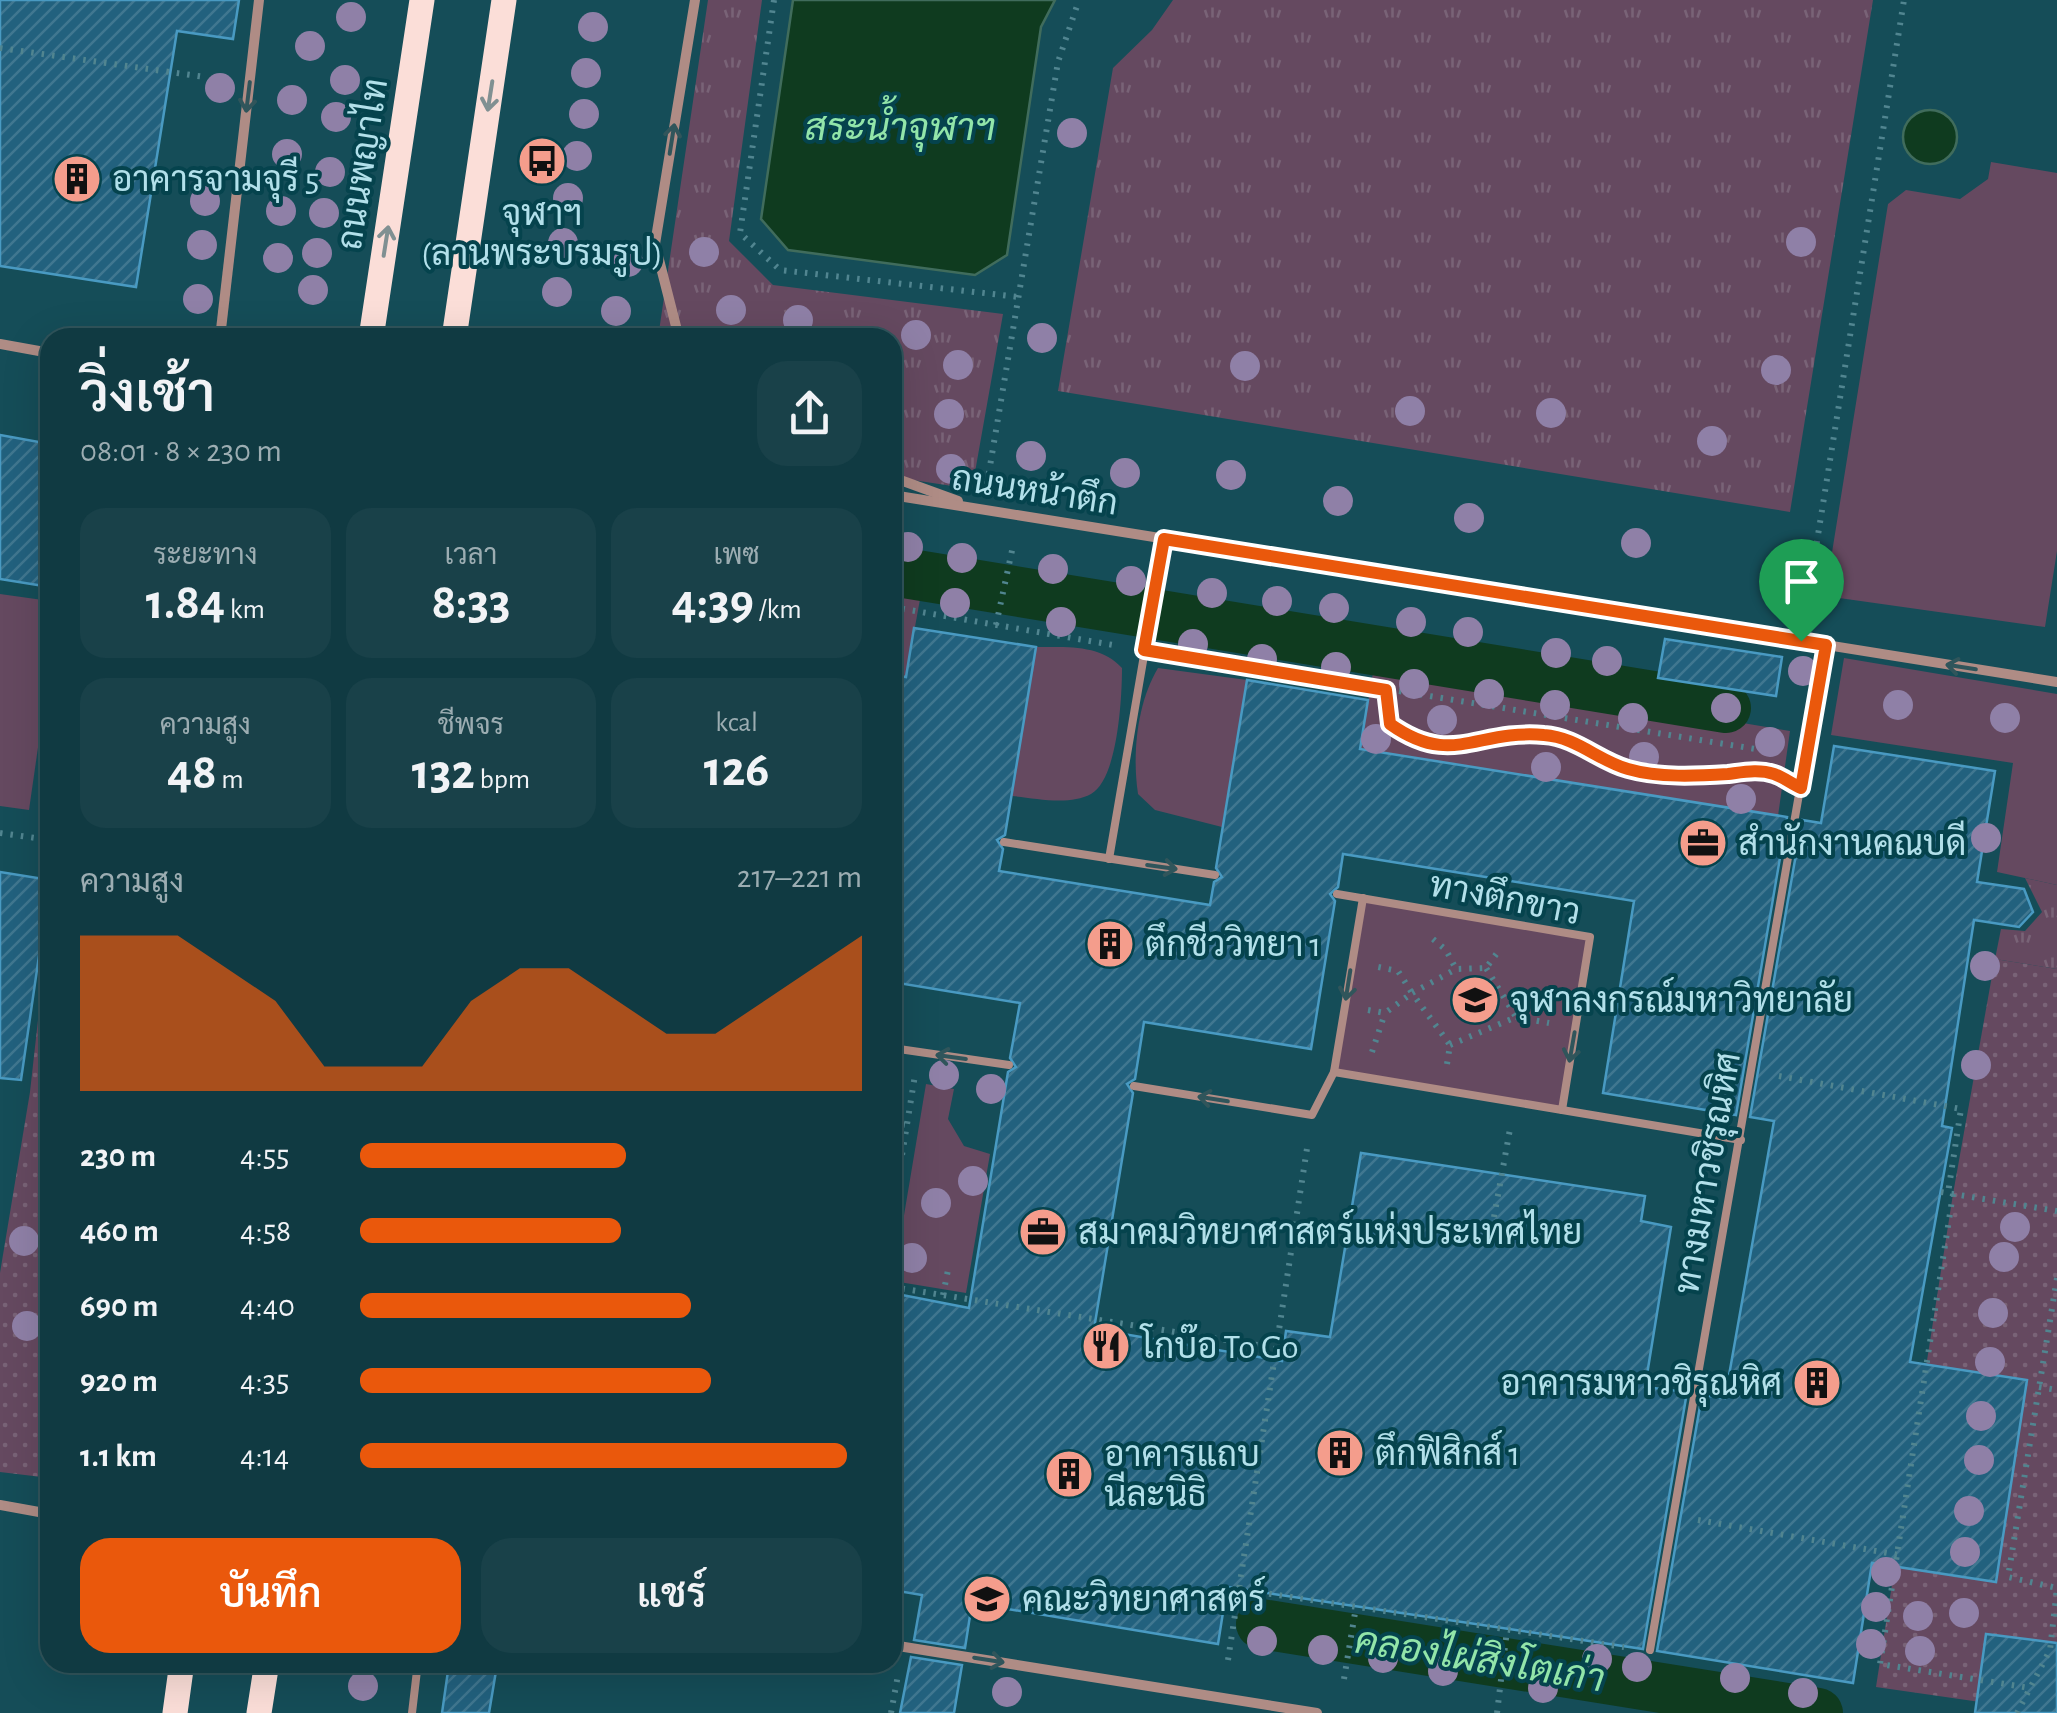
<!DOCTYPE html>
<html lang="th">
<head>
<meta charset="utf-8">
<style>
	:root { --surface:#103a42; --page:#194149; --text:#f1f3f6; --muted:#9cadb2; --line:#30545b; --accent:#ea580c }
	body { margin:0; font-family:"Alegreya Sans",Sarabun,sans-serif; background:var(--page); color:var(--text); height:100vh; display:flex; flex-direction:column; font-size:38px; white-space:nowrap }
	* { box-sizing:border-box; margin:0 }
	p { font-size:32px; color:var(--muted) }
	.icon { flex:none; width:55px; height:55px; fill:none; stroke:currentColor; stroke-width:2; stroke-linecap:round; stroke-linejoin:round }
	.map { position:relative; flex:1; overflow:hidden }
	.panel { position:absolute; left:40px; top:328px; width:862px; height:1345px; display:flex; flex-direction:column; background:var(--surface); border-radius:30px; box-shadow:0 10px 40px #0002,0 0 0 2px var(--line) }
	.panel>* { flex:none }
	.pin { position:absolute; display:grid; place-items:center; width:85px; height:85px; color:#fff; margin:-102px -42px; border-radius:50% 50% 50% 0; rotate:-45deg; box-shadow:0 0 10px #0007 }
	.pin .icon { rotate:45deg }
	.round { display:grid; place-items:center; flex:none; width:105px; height:105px; border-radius:30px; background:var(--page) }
	.summary { display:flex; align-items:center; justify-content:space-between; height:170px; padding:0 40px }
	h1 { font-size:55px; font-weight:600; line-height:75px }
	.stats { display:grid; grid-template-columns:repeat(3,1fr); gap:15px; height:170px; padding:10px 40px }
	.stats div { display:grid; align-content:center; border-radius:25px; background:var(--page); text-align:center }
	.stats b { font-size:50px; font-weight:600 }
	.stats small { font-size:28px; font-weight:400 }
	.stats p { font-size:28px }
	.chart { height:280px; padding:20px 40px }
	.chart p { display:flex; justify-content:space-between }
	.chart svg { width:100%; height:180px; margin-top:10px; fill:var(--accent); opacity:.7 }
	.primary-button { display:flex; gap:20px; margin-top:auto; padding:20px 40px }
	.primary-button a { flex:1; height:115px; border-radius:30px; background:var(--accent); color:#fff; font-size:40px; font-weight:600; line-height:115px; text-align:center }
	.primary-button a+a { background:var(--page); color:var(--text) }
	ul { padding:0 40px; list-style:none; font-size:32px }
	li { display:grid; grid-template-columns:160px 120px 1fr; align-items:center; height:75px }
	li i { height:25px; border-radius:12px; background:var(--accent) }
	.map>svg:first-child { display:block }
</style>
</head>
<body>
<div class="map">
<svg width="2057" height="1713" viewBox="0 0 2057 1713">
	<defs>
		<pattern id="grass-tufts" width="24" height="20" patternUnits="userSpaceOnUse" patternTransform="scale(2.5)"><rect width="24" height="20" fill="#654960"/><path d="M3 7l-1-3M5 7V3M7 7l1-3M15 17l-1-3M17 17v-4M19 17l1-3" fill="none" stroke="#796377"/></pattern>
		<pattern id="park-dots" width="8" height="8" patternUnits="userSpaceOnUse" patternTransform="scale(2.5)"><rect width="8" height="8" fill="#654960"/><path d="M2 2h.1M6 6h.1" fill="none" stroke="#796377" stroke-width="1.8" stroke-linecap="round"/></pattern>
		<pattern id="building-hatch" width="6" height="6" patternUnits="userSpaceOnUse" patternTransform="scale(2.5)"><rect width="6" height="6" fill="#22617e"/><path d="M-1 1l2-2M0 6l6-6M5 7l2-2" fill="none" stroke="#407790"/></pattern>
	</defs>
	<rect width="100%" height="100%" fill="#154d58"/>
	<g fill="url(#grass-tufts)">
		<polygon points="708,0 762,0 729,241 773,285 1003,314 972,489 893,477 892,338 658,338"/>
		<polygon points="1173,0 1873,0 1790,512 1058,391 1113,68 1152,30"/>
		<polygon points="2025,878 2057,885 2057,969 1995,959 2001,929 2025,931 2042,912"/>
	</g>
	<g fill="url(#park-dots)">
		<polygon points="50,912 50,1478 0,1472 0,1273 30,1092"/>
		<polygon points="1995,959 2057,969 2057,1713 1876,1687 1953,1194"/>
	</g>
	<g fill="#654960">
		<polygon points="1991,162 2057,173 2057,551 2045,627 1825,596 1888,204 1906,190 1960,199 1988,179"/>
		<polygon points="892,583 922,588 906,677 893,675"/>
		<polygon points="0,594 50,601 50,664 29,810 0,806"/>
		<path d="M1036,647C1066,647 1101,644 1122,668C1122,697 1118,779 1091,794C1069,806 1035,798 1012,796Z"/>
		<polygon points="1844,658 2057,694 2057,885 1997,872 2013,763 1831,735"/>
		<polygon points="1375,661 1790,731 1778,816 1360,749"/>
		<path d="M1158,668L1247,680L1222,827L1155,810L1138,794C1132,754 1137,703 1158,668Z"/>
		<polygon points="1363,898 1590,937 1562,1110 1334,1072"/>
		<polygon points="926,1084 954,1089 948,1119 964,1146 990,1154 966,1293 893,1281"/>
	</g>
	<g fill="#0f3b1f" stroke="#406c5c" stroke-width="2.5">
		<polygon points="793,0 1055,0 1041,27 1007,255 975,275 788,250 761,219"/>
		<circle cx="1930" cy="137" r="27"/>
	</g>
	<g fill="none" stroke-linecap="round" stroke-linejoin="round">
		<g stroke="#0f3b1f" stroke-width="50">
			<polyline points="892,571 1726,708"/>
			<polyline points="1261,1624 1818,1713"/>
		</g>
	</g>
	<g fill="url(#building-hatch)" stroke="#499ac2" stroke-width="2.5">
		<polygon points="0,0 239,0 233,39 177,31 136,287 0,266"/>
		<polygon points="0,435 50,444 50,587 0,579"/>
		<polygon points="914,628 1036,647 1005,835 997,840 1003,849 999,871 1210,905 1214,882 1222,877 1216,868 1247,680 1368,700 1360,749 1787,817 1736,1115 1603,1093 1634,901 1343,854 1338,887 1330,894 1335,901 1311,1049 1144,1022 1135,1079 1127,1084 1133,1093 1094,1329 1282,1361 1286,1331 1330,1337 1361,1153 1645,1196 1641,1221 1671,1227 1645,1387 1687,1392 1643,1649 1227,1587 1218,1644 972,1603 965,1648 914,1640 922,1595 892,1590 892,1293 969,1308 1008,1072 1016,1067 1010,1058 1020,1003 892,982 892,675 906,677"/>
		<polygon points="1665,639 1782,657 1776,696 1658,678"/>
		<polygon points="1834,746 1995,771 1977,882 2024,889 2033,912 2019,927 1974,920 1942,1126 1952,1128 1910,1362 2027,1380 1996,1582 1872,1563 1853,1683 1657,1651 1702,1395 1725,1398 1774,1121 1750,1117 1802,820 1821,823"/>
		<polygon points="0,872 50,880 21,1080 0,1078"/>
		<polygon points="1986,1634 2057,1643 2057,1713 1975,1713"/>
		<polygon points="911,1657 962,1665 954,1713 900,1713"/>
		<polygon points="449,1664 496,1671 489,1713 442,1713"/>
	</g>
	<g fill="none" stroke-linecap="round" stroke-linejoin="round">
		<g stroke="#518590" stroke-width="6" stroke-dasharray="2.5 8" stroke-linecap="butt">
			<polyline points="774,0 740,233 780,270 1019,297"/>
			<polyline points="0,48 205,77"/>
			<polyline points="987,484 1058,62 1079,0"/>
			<polyline points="892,607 1119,646"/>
			<polyline points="1805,616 1904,0"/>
			<polyline points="996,625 1013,546"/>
			<polyline points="1171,654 1780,753"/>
			<path d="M1385,689L1390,724C1453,770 1478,727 1545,735C1577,738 1600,762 1631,769C1677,780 1738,762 1777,776"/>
			<polyline points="0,833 50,840"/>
			<polyline points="1433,939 1446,950 1456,969"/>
			<polyline points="1368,1010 1385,1013 1412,993 1398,971 1378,967"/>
			<polyline points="1516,1017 1549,1023"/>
			<polyline points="1450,1045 1516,1017 1486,968"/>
			<polyline points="1372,1052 1385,1013"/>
			<polyline points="1447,1064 1450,1045 1412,993 1456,969 1486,968 1500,949"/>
			<polyline points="1779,1076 1961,1109 1948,1193"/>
			<polyline points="892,1123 907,1125"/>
			<polyline points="1941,1192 2057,1211"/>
			<polyline points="1953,1194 1880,1664 2030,1688"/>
			<polyline points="892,1217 915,1075"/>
			<polyline points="1494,1217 1510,1129"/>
			<polyline points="2057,1278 2008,1577 2057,1588"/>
			<polyline points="892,1287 1276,1348"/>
			<polyline points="943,1295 948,1270"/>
			<polyline points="2039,1387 2057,1390"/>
			<polyline points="44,1487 41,1346 50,1326"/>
			<polyline points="1698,1520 1899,1555"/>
			<polyline points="1238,1589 1624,1647"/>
			<polyline points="1228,1660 1308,1142"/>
			<polyline points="1344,1679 1356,1607"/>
			<polyline points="891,1713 898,1675"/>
			<polyline points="1497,1713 1507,1630"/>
			<polyline points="2017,1713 2050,1650 2057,1589"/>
		</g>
		<g stroke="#af8c85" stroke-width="8">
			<polyline points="1004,842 1215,875"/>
			<polyline points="1109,859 1164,539"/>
			<polyline points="892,1048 1009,1065"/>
			<polyline points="1334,1072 1562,1110 1590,937 1337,894"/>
			<polyline points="1134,1086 1312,1115 1334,1072 1363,898"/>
			<polyline points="1562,1110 1741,1140"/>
			<polyline points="1650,1650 1825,645"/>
			<polyline points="412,1713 418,1662"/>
		</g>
		<g stroke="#af8c85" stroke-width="10">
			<polyline points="220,338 259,0"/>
			<polyline points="679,338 655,244 695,0"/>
			<polyline points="0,344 50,353"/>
			<polyline points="892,477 958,501"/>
			<polyline points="892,495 2057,682"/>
			<polyline points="0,1505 50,1514"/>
			<polyline points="892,1645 1317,1713"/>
		</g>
		<g stroke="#fbded8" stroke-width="25">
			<polyline points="371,338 422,0"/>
			<polyline points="454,338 504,0"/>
			<polyline points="175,1713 182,1662"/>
			<polyline points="259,1713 267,1662"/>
		</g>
	</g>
	<g fill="#8f80a7">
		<circle cx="351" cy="17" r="15"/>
		<circle cx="593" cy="27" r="15"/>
		<circle cx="310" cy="46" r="15"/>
		<circle cx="586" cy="73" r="15"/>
		<circle cx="345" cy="80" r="15"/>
		<circle cx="220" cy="88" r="15"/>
		<circle cx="292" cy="100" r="15"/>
		<circle cx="584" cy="114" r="15"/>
		<circle cx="336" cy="117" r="15"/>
		<circle cx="1072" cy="133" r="15"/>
		<circle cx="287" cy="154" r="15"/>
		<circle cx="577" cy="156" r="15"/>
		<circle cx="330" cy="172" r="15"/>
		<circle cx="568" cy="198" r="15"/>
		<circle cx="205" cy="201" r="15"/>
		<circle cx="281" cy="211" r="15"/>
		<circle cx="324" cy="213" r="15"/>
		<circle cx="1801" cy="242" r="15"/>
		<circle cx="563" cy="243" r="15"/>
		<circle cx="202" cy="245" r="15"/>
		<circle cx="704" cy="252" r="15"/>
		<circle cx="317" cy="253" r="15"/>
		<circle cx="278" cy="258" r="15"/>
		<circle cx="628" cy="262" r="15"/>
		<circle cx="313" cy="290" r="15"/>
		<circle cx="557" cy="292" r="15"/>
		<circle cx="198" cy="299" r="15"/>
		<circle cx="731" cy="310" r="15"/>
		<circle cx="616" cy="311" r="15"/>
		<circle cx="798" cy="320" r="15"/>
		<circle cx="916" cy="335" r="15"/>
		<circle cx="1042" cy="338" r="15"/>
		<circle cx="958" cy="365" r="15"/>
		<circle cx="1245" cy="366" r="15"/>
		<circle cx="1776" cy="370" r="15"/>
		<circle cx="1410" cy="411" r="15"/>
		<circle cx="1551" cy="413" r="15"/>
		<circle cx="949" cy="414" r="15"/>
		<circle cx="1712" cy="441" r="15"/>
		<circle cx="1031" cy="456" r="15"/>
		<circle cx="951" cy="469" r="15"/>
		<circle cx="1125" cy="473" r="15"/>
		<circle cx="1231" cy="475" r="15"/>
		<circle cx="1338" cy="501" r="15"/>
		<circle cx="1469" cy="518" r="15"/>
		<circle cx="1636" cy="543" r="15"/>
		<circle cx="908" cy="547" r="15"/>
		<circle cx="962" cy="558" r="15"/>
		<circle cx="1053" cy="569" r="15"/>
		<circle cx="1131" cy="581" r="15"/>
		<circle cx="1212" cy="593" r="15"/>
		<circle cx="1277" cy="601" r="15"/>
		<circle cx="955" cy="603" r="15"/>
		<circle cx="1334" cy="608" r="15"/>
		<circle cx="1061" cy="622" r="15"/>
		<circle cx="1411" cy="622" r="15"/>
		<circle cx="1468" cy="632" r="15"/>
		<circle cx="1193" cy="644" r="15"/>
		<circle cx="1556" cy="653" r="15"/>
		<circle cx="1262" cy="659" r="15"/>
		<circle cx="1607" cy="661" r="15"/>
		<circle cx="1336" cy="667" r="15"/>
		<circle cx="1803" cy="671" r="15"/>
		<circle cx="1414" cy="684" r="15"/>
		<circle cx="1489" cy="694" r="15"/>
		<circle cx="1555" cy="705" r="15"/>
		<circle cx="1898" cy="705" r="15"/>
		<circle cx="1726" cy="708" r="15"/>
		<circle cx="1633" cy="718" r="15"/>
		<circle cx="2005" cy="718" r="15"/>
		<circle cx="1442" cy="720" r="15"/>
		<circle cx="1376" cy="739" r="15"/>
		<circle cx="1770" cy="742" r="15"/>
		<circle cx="1644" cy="757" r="15"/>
		<circle cx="1546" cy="767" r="15"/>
		<circle cx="1741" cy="799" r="15"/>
		<circle cx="1986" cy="838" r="15"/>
		<circle cx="1985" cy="966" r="15"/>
		<circle cx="1976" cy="1065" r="15"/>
		<circle cx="944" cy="1075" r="15"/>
		<circle cx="991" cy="1089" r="15"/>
		<circle cx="973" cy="1181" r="15"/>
		<circle cx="936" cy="1203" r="15"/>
		<circle cx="2015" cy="1227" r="15"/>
		<circle cx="24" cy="1241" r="15"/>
		<circle cx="2004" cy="1257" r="15"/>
		<circle cx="912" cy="1258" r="15"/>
		<circle cx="1993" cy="1313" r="15"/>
		<circle cx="27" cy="1326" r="15"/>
		<circle cx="1990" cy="1362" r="15"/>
		<circle cx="1981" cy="1416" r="15"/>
		<circle cx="1979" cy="1460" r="15"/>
		<circle cx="1969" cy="1511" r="15"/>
		<circle cx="1965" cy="1552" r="15"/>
		<circle cx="1886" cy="1572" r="15"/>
		<circle cx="1876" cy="1607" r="15"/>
		<circle cx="1964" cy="1613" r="15"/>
		<circle cx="1918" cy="1616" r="15"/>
		<circle cx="1262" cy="1641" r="15"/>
		<circle cx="1871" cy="1644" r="15"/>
		<circle cx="1323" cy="1650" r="15"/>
		<circle cx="1920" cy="1651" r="15"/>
		<circle cx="1383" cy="1658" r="15"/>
		<circle cx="1597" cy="1659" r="15"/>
		<circle cx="1637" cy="1667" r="15"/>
		<circle cx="1443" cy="1671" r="15"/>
		<circle cx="1735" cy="1678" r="15"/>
		<circle cx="363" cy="1686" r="15"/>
		<circle cx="1543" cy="1688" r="15"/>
		<circle cx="1007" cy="1692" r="15"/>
		<circle cx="1803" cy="1693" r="15"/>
	</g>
	<defs><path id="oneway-shaft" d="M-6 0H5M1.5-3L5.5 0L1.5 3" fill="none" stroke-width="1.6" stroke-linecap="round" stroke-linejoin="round" transform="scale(2.5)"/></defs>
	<g stroke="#809092">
		<use href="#oneway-shaft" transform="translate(490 96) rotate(99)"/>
		<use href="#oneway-shaft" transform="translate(386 241) rotate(-81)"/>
	</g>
	<g stroke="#30555b">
		<use href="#oneway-shaft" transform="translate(248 97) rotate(97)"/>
		<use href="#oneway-shaft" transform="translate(672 139) rotate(-81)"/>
		<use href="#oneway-shaft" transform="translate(1961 667) rotate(-171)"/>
		<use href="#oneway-shaft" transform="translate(1162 867) rotate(8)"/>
		<use href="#oneway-shaft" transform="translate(1348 985) rotate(99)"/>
		<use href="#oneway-shaft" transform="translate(1572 1047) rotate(100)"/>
		<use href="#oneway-shaft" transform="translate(951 1057) rotate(-172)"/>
		<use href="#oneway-shaft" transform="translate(1213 1099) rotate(-171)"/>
		<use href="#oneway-shaft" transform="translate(989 1660) rotate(9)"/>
	</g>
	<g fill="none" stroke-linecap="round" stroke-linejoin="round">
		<g stroke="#fff" stroke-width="20">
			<path id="route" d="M1164,539L1826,645L1801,788C1792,784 1783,777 1774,774C1759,769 1744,772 1728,774C1697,776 1659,778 1628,769C1599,761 1576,737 1544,735C1476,729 1452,768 1390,724L1386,690L1144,650Z"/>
		</g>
		<use href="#route" stroke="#ea580c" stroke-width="12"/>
	</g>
	<defs>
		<g id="bus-disc" transform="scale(2.5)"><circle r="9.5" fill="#f49d8c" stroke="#05434d"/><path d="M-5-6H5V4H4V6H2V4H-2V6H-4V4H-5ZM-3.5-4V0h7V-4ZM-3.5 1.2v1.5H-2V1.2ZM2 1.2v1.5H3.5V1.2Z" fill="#111"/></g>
		<g id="building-disc" transform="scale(2.5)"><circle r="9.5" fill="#f49d8c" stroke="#05434d"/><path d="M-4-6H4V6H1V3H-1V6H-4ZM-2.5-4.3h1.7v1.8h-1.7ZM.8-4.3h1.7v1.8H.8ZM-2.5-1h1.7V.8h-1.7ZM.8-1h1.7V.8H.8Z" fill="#111"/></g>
		<g id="office-disc" transform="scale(2.5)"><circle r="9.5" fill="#f49d8c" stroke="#05434d"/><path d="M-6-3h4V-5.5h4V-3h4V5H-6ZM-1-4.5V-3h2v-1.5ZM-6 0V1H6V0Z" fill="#111"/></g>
		<g id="university-disc" transform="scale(2.5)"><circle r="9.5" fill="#f49d8c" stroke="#05434d"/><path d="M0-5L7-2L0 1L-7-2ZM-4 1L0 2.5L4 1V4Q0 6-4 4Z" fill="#111"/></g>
		<g id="restaurant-disc" transform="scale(2.5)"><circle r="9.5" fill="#f49d8c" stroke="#05434d"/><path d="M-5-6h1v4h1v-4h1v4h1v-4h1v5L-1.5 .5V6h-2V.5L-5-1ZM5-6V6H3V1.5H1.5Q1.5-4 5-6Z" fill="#111"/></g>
	</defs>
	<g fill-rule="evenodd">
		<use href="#bus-disc" x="542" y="161"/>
		<use href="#building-disc" x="77" y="179"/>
		<use href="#office-disc" x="1703" y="843"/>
		<use href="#building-disc" x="1110" y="944"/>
		<use href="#university-disc" x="1475" y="1000"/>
		<use href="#office-disc" x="1043" y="1232"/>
		<use href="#restaurant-disc" x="1106" y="1346"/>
		<use href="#building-disc" x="1817" y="1383"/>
		<use href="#building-disc" x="1340" y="1453"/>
		<use href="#building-disc" x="1069" y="1474"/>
		<use href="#university-disc" x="987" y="1599"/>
	</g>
	<g text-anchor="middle" stroke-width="8" stroke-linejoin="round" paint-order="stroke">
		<g font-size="35" fill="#b2e0ea" stroke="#05434d">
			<text transform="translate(362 164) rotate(-81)" y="12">ถนนพญาไท</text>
			<text transform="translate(1035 490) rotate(9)" y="12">ถนนหน้าตึก</text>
			<text transform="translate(1505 898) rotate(11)" y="12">ทางตึกขาว</text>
			<text transform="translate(1707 1173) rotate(-80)" y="12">ทางมหาวชิรุณหิศ</text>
		</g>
		<g font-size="35" fill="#b2e0ea" stroke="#05434d" text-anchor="start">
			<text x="112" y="191">อาคารจามจุรี 5</text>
			<text x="542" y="225" text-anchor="middle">จุฬาฯ<tspan x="542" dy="40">(ลานพระบรมรูป)</tspan></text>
			<text x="1738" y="855">สำนักงานคณบดี</text>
			<text x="1145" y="956">ตึกชีววิทยา 1</text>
			<text x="1510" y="1012">จุฬาลงกรณ์มหาวิทยาลัย</text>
			<text x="1078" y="1244">สมาคมวิทยาศาสตร์แห่งประเทศไทย</text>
			<text x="1141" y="1358">โกบ๊อ To Go</text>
			<text x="1782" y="1395" text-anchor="end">อาคารมหาวชิรุณหิศ</text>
			<text x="1375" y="1465">ตึกฟิสิกส์ 1</text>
			<text x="1104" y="1466">อาคารแถบ<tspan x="1104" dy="40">นีละนิธิ</tspan></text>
			<text x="1022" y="1611">คณะวิทยาศาสตร์</text>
		</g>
		<g font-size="38" font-style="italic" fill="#92e5a9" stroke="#05434d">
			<text x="900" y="140">สระน้ำจุฬาฯ</text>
			<text transform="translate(1480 1659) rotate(9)" y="13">คลองไผ่สิงโตเก่า</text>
		</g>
	</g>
</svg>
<div class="pin" style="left:1801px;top:641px;background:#1e9e55"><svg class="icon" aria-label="arrive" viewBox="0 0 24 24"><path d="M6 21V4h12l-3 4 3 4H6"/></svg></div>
<section class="panel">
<div class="summary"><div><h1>วิ่งเช้า</h1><p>08:01 · 8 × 230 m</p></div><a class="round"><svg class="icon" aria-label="share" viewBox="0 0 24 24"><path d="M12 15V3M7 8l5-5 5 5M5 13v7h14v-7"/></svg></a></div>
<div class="stats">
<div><p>ระยะทาง</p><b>1.84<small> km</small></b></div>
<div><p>เวลา</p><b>8:33</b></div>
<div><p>เพซ</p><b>4:39<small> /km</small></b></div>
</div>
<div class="stats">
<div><p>ความสูง</p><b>48<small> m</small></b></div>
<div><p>ชีพจร</p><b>132<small> bpm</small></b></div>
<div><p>kcal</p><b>126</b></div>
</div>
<div class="chart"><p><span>ความสูง</span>217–221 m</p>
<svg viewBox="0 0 160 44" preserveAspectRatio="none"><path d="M0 44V6L10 6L20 6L30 14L40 22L50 38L60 38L70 38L80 22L90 14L100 14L110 22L120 30L130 30L140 22L150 14L160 6V44z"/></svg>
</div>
<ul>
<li><b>230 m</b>4:55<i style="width:53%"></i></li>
<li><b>460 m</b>4:58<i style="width:52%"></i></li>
<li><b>690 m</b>4:40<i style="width:66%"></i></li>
<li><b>920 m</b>4:35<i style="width:70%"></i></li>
<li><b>1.1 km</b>4:14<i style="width:97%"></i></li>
</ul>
<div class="primary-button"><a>บันทึก</a><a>แชร์</a></div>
</section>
</div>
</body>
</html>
